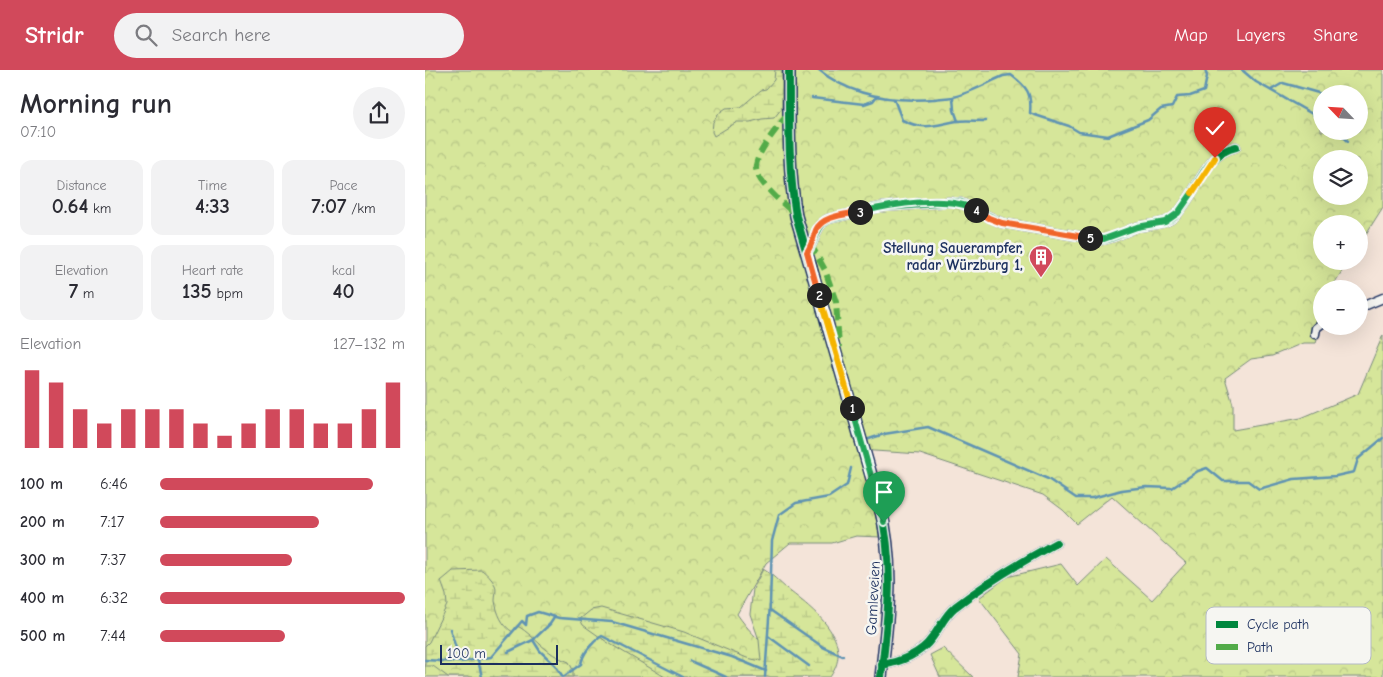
<!DOCTYPE html>
<html lang="en">
<head>
<meta charset="utf-8">
<style>
	:root { --surface:#fff; --page:#f2f2f3; --text:#2b2b33; --muted:#7c7c81; --accent:#d1495b }
	body { margin:0; font-family:"Comic Neue",sans-serif; background:var(--page); color:var(--text); height:100vh; display:flex; flex-direction:column; font-size:19px; white-space:nowrap }
	* { box-sizing:border-box; margin:0 }
	p { font-size:16px; color:var(--muted) }
	.icon { flex:none; width:28px; height:28px; fill:none; stroke:currentColor; stroke-width:2; stroke-linecap:round; stroke-linejoin:round }
	.map { position:relative; flex:1; overflow:hidden }
	.panel { display:flex; flex-direction:column; background:var(--surface); width:425px }
	.panel>* { flex:none }
	.needle { width:32px; rotate:295deg }
	.controls { position:absolute; left:888px; top:15px; display:grid; gap:10px }
	.controls a { display:grid; place-items:center; width:55px; height:55px; border-radius:50%; background:var(--surface); box-shadow:0 5px 20px #0002; font-size:25px }
	.scale { position:absolute; left:15px; bottom:12px; width:118px; box-sizing:border-box; padding-left:5px; border:2px solid #1b2f5e; border-top:0; font-size:14px; line-height:18px; white-space:nowrap; color:#1b2f5e; -webkit-text-stroke:4px #f6f6f2; paint-order:stroke }
	.pin { position:absolute; display:grid; place-items:center; width:42px; height:42px; color:#fff; margin:-51px -21px; border-radius:50% 50% 50% 0; rotate:-45deg; box-shadow:0 0 5px #0007 }
	.pin .icon { rotate:45deg }
	.km { position:absolute; width:25px; height:25px; margin:-12px; border-radius:50%; background:#222; color:#fff; font-size:14px; line-height:25px; text-align:center }
	.round { display:grid; place-items:center; flex:none; width:52px; height:52px; border-radius:26px; background:var(--page) }
	.summary { display:flex; align-items:center; justify-content:space-between; height:85px; padding:0 20px }
	h1 { font-size:28px; font-weight:700; line-height:38px }
	.metrics { display:grid; grid-template-columns:repeat(3,1fr); gap:8px; height:85px; padding:5px 20px }
	.metrics div { display:grid; align-content:center; border-radius:12px; background:var(--page); text-align:center }
	.metrics b { font-size:21px; font-weight:700 }
	.metrics small { font-size:14px; font-weight:400 }
	.metrics p { font-size:14px }
	.chart { height:140px; padding:10px 20px }
	.chart p { display:flex; justify-content:space-between }
	.chart svg { width:100%; height:90px; margin-top:5px; stroke:var(--accent); stroke-width:6 }
	ul { padding:0 20px; list-style:none; font-size:16px }
	li { display:grid; grid-template-columns:80px 60px 1fr; align-items:center; height:38px }
	li i { height:12px; border-radius:6px; background:var(--accent) }
	header { display:flex; align-items:center; gap:30px; box-sizing:border-box; height:70px; padding:0 25px; background:var(--accent); color:#fff }
	header strong { font-size:24px }
	nav { display:flex; gap:28px; margin-inline-start:auto; font-size:18px }
	.search { width:350px; height:45px; background:var(--page); display:flex; align-items:center; gap:12px; box-sizing:border-box; padding:0 18px; border-radius:28px; color:var(--muted); font-size:19px }
	main { display:flex; flex:1; min-height:0 }
	.map>svg:first-child { display:block }
</style>
</head>
<body>
<header>
<strong>Stridr</strong>
<div class="search"><svg class="icon" aria-label="search" viewBox="0 0 24 24"><circle cx="10" cy="10" r="6"/><path d="M15 15l6 6"/></svg>Search here</div>
<nav><a>Map</a><a>Layers</a><a>Share</a></nav>
</header>
<main>
<section class="panel">
<div class="summary"><div><h1>Morning run</h1><p>07:10</p></div><a class="round"><svg class="icon" aria-label="share" viewBox="0 0 24 24"><path d="M12 15V3M7 8l5-5 5 5M5 13v7h14v-7"/></svg></a></div>
<div class="metrics">
<div><p>Distance</p><b>0.64<small> km</small></b></div>
<div><p>Time</p><b>4:33</b></div>
<div><p>Pace</p><b>7:07<small> /km</small></b></div>
</div>
<div class="metrics">
<div><p>Elevation</p><b>7<small> m</small></b></div>
<div><p>Heart rate</p><b>135<small> bpm</small></b></div>
<div><p>kcal</p><b>40</b></div>
</div>
<div class="chart"><p><span>Elevation</span>127–132 m</p>
<svg viewBox="0 0 160 44" preserveAspectRatio="none"><path d="M5 44V6M15 44V12M25 44V25M35 44V32M45 44V25M55 44V25M65 44V25M75 44V32M85 44V38M95 44V32M105 44V25M115 44V25M125 44V32M135 44V32M145 44V25M155 44V12"/></svg>
</div>
<ul>
<li><b>100 m</b>6:46<i style="width:87%"></i></li>
<li><b>200 m</b>7:17<i style="width:65%"></i></li>
<li><b>300 m</b>7:37<i style="width:54%"></i></li>
<li><b>400 m</b>6:32<i style="width:100%"></i></li>
<li><b>500 m</b>7:44<i style="width:51%"></i></li>
</ul>
</section>
<div class="map">
<svg width="958" height="607" viewBox="0 0 958 607">
	<defs>
		<pattern id="forest-crowns" width="20" height="18" patternUnits="userSpaceOnUse" patternTransform="scale(1.25)"><rect width="20" height="18" fill="#d6e69a"/><path d="M2 6a3 3 0 1 1 6 0M12 15a3 3 0 1 1 6 0" fill="none" stroke="#b7c687"/></pattern>
		<pattern id="wetland-marsh" width="20" height="14" patternUnits="userSpaceOnUse" patternTransform="scale(1.25)"><rect width="20" height="14" fill="#d6e69a"/><path d="M1 5h8M5 5V1M11 12h8M15 12V8" fill="none" stroke="#b7c687"/></pattern>
	</defs>
	<rect width="100%" height="100%" fill="#f4e4d9"/>
	<filter id="ink" filterUnits="userSpaceOnUse"><feTurbulence type="fractalNoise" baseFrequency=".02" numOctaves="2"/><feDisplacementMap in="SourceGraphic" scale="10" xChannelSelector="R" yChannelSelector="G"/><feConvolveMatrix kernelMatrix="1 2 1 2 8 2 1 2 1" color-interpolation-filters="sRGB"/></filter>
	<g filter="url(#ink)">
		<g fill="url(#forest-crowns)" stroke="#788a7c" fill-rule="evenodd">
			<path d="M0,0H958V137L934,175V154H896V191H923L906,219H896V233L890,244L897,256L891,273H878L847,286L826,289L800,308L808,334V360L876,348L933,324L958,265V607H593L597,584L554,528L582,507L636,494L653,516L681,489L727,530L761,493L687,426L652,454L638,440L618,425L495,384L434,380L456,467L431,466L407,473H365L341,493L312,544C332,573 355,588 384,607H0ZM896,24H934V61H896ZM896,89H934V126H896Z"/>
			<polygon points="518,578 548,607 515,607 505,585"/>
		</g>
		<g fill="url(#wetland-marsh)" stroke="#788a7c">
			<polygon points="350,0 357,0 357,38 349,48 337,49 325,52 312,52 289,66 287,62 288,52 294,43 301,38 316,37 336,20 341,19 349,10"/>
			<path d="M338,499C347,504 354,512 362,519C388,539 431,571 405,607H240L182,572L158,555L155,549L166,540L176,538L259,562L322,588L336,591L334,570L325,544L328,519Z"/>
			<path d="M57,500C62,504 67,509 70,515C72,520 70,526 70,531C72,543 77,556 88,562L93,556C112,568 120,584 144,592L148,600V607H23L8,596H0V576L4,572L22,535L21,525L16,511L28,501Z"/>
		</g>
		<g fill="none" stroke-linecap="round" stroke-linejoin="round">
			<g stroke="#5e93b3" stroke-width="2.5">
				<path d="M394,0C426,26 469,32 509,29C516,28 522,28 528,27C545,23 562,13 578,6L586,5C602,17 607,23 605,43L607,44L644,56L654,62L683,66L723,50L736,39L747,37L752,27L765,26L779,21L782,6L780,0"/>
				<polyline points="817,0 831,12 896,49"/>
				<polyline points="846,20 858,13 897,24"/>
				<polyline points="528,27 529,40 533,51"/>
				<polyline points="387,28 439,34 448,31 452,26"/>
				<path d="M469,29L477,50C500,61 509,55 532,51C541,50 551,51 561,51"/>
				<polyline points="934,36 935,37"/>
				<polyline points="912,61 923,71"/>
				<polyline points="438,371 459,364 503,357 623,409 651,428 667,428 697,420 721,417 747,418 773,401 782,398 798,411 823,411 834,419 869,409 911,406 929,402 933,389 958,368"/>
				<polyline points="345,540 398,577 418,586"/>
				<polyline points="129,548 125,554 108,570 115,581 130,595 138,607"/>
				<polyline points="25,559 35,591"/>
				<polyline points="343,566 384,596"/>
				<polyline points="83,582 108,570"/>
				<polyline points="0,590 35,592 66,587 97,551 101,555 102,546 113,542 134,548 187,552 307,587 341,601"/>
				<polyline points="53,590 57,607"/>
				<polyline points="265,591 301,607"/>
				<path d="M138,607L156,594C158,583 167,572 177,566L258,607"/>
				<polyline points="340,607 345,534 347,471 354,445 371,433 404,427 422,415 426,398"/>
			</g>
			<g stroke="#1b2f5e" stroke-width="11">
				<g id="street">
					<path d="M382,182C391,171 389,157 403,149L456,137L524,132L536,133L577,153L676,170C688,169 700,161 712,157C721,155 730,155 739,152C743,151 748,148 752,144C772,123 780,83 811,77"/>
					<polyline points="934,238 958,228"/>
					<polyline points="890,264 891,258 896,254"/>
					<path d="M457,595C475,592 496,584 507,568C515,558 519,546 530,537C562,512 596,492 631,473"/>
				</g>
			</g>
			<g stroke="#1b2f5e" stroke-width="14">
				<path id="secondary" d="M364,0C364,49 363,98 371,146L455,436C470,496 463,547 456,607"/>
			</g>
			<use href="#street" stroke="#f6f6f2" stroke-width="8"/>
			<use href="#secondary" stroke="#f6f6f2" stroke-width="10"/>
			<g stroke="#52ab49" stroke-width="6" stroke-dasharray="12 6" stroke-linecap="butt">
				<path d="M363,44C354,56 331,82 331,97C331,105 338,114 344,120C352,129 361,136 370,144"/>
				<polyline points="385,173 400,200 411,232 414,277"/>
			</g>
			<g stroke="#f6f6f2" stroke-width="11">
				<g id="cycleway">
					<path d="M364,0C364,49 363,98 371,146L455,436C470,496 463,547 456,607"/>
					<path d="M382,182C391,171 389,157 403,149L456,137L524,132L536,133L577,153L676,170C688,169 700,161 712,157C721,155 730,155 739,152C743,151 748,148 752,144C772,123 780,83 811,77"/>
					<path d="M457,595C475,592 496,584 507,568C515,558 519,546 530,537C562,512 596,492 631,473"/>
				</g>
			</g>
			<use href="#cycleway" stroke="#00873e" stroke-width="8"/>
		</g>
	</g>
	<g fill="none" stroke-linecap="round" stroke-linejoin="round" filter="url(#ink)">
		<g stroke="#fff" stroke-width="10">
			<polyline id="split-1" points="427,338 459,452"/>
		</g>
		<g stroke="#fff" stroke-width="10">
			<polyline id="split-2" points="394,225 427,338"/>
		</g>
		<g stroke="#fff" stroke-width="10">
			<path id="split-3" d="M394,225L382,182C387,175 388,168 391,160C398,145 421,145 435,142"/>
		</g>
		<g stroke="#fff" stroke-width="10">
			<path id="split-4" d="M435,142C465,135 524,124 551,140"/>
		</g>
		<g stroke="#fff" stroke-width="10">
			<polyline id="split-5" points="551,140 564,148 577,153 665,168"/>
		</g>
		<g stroke="#fff" stroke-width="10">
			<polyline id="split-6" points="665,168 679,169 712,157 740,152 753,143 767,123"/>
		</g>
		<g stroke="#fff" stroke-width="10">
			<polyline id="split-7" points="767,123 790,88"/>
		</g>
		<use href="#split-1" stroke="#22a559" stroke-width="6"/>
		<use href="#split-2" stroke="#f5b400" stroke-width="6"/>
		<use href="#split-3" stroke="#f0652b" stroke-width="6"/>
		<use href="#split-4" stroke="#22a559" stroke-width="6"/>
		<use href="#split-5" stroke="#f0652b" stroke-width="6"/>
		<use href="#split-6" stroke="#22a559" stroke-width="6"/>
		<use href="#split-7" stroke="#f5b400" stroke-width="6"/>
	</g>
	<defs>
		<g id="building-pin" transform="scale(1.25)"><path d="M0 17L-7.5 6A9.5 9.5 0 1 1 7.5 6Z" fill="#d1495b" stroke="#f6f6f2"/><path d="M-4-6H4V6H1V3H-1V6H-4ZM-2.5-4.3h1.7v1.8h-1.7ZM.8-4.3h1.7v1.8H.8ZM-2.5-1h1.7V.8h-1.7ZM.8-1h1.7V.8H.8Z" fill="#fff"/></g>
	</defs>
	<g fill-rule="evenodd">
		<use href="#building-pin" x="616" y="187"/>
	</g>
	<g text-anchor="middle" stroke-width="5" stroke-linejoin="round" paint-order="stroke">
		<g font-size="15" font-weight="bold" fill="#1b2f5e" stroke="#f6f6f2" text-anchor="end">
			<text x="598" y="183">Stellung Sauerampfer,<tspan x="598" dy="17">radar Würzburg 1,</tspan></text>
		</g>
		<g font-size="15" fill="#1b2f5e" stroke="#f6f6f2">
			<text transform="translate(448 528) rotate(-87)" y="5">Gamleveien</text>
		</g>
	</g>
	<rect x="781" y="537" width="165" height="57" rx="8" fill="#f6f6f2" stroke="#b4bac6" stroke-width="1"/>
	<rect x="791" y="551" width="22" height="7" fill="#00873e"/>
	<rect x="791" y="574" width="22" height="6" fill="#52ab49"/>
	<g font-size="14" fill="#1b2f5e">
		<text x="822" y="559">Cycle path</text>
		<text x="822" y="582">Path</text>
	</g>
</svg>
<div class="controls">
<a><svg class="needle" viewBox="-14 -14 28 28"><path d="M0-13l5 13h-10z" fill="#e53935"/><path d="M0 13l5-13h-10z" fill="#7c7c81"/></svg></a>
<a><svg class="icon" aria-label="layers" viewBox="0 0 24 24"><path d="M12 4l9 5-9 5-9-5zM3 14l9 5 9-5"/></svg></a>
<a>+</a>
<a>−</a>
</div>
<div class="scale">100 m</div>
<div class="pin" style="left:459px;top:452px;background:#1e9e55"><svg class="icon" aria-label="arrive" viewBox="0 0 24 24"><path d="M6 21V4h12l-3 4 3 4H6"/></svg></div>
<div class="pin" style="left:790px;top:88px;background:#d93025"><svg class="icon" aria-label="check" viewBox="0 0 24 24"><path d="M5 12l5 5 9-10"/></svg></div>
<b class="km" style="left:427px;top:338px">1</b>
<b class="km" style="left:394px;top:225px">2</b>
<b class="km" style="left:435px;top:142px">3</b>
<b class="km" style="left:551px;top:140px">4</b>
<b class="km" style="left:665px;top:168px">5</b>
</div>
</main>
</body>
</html>
